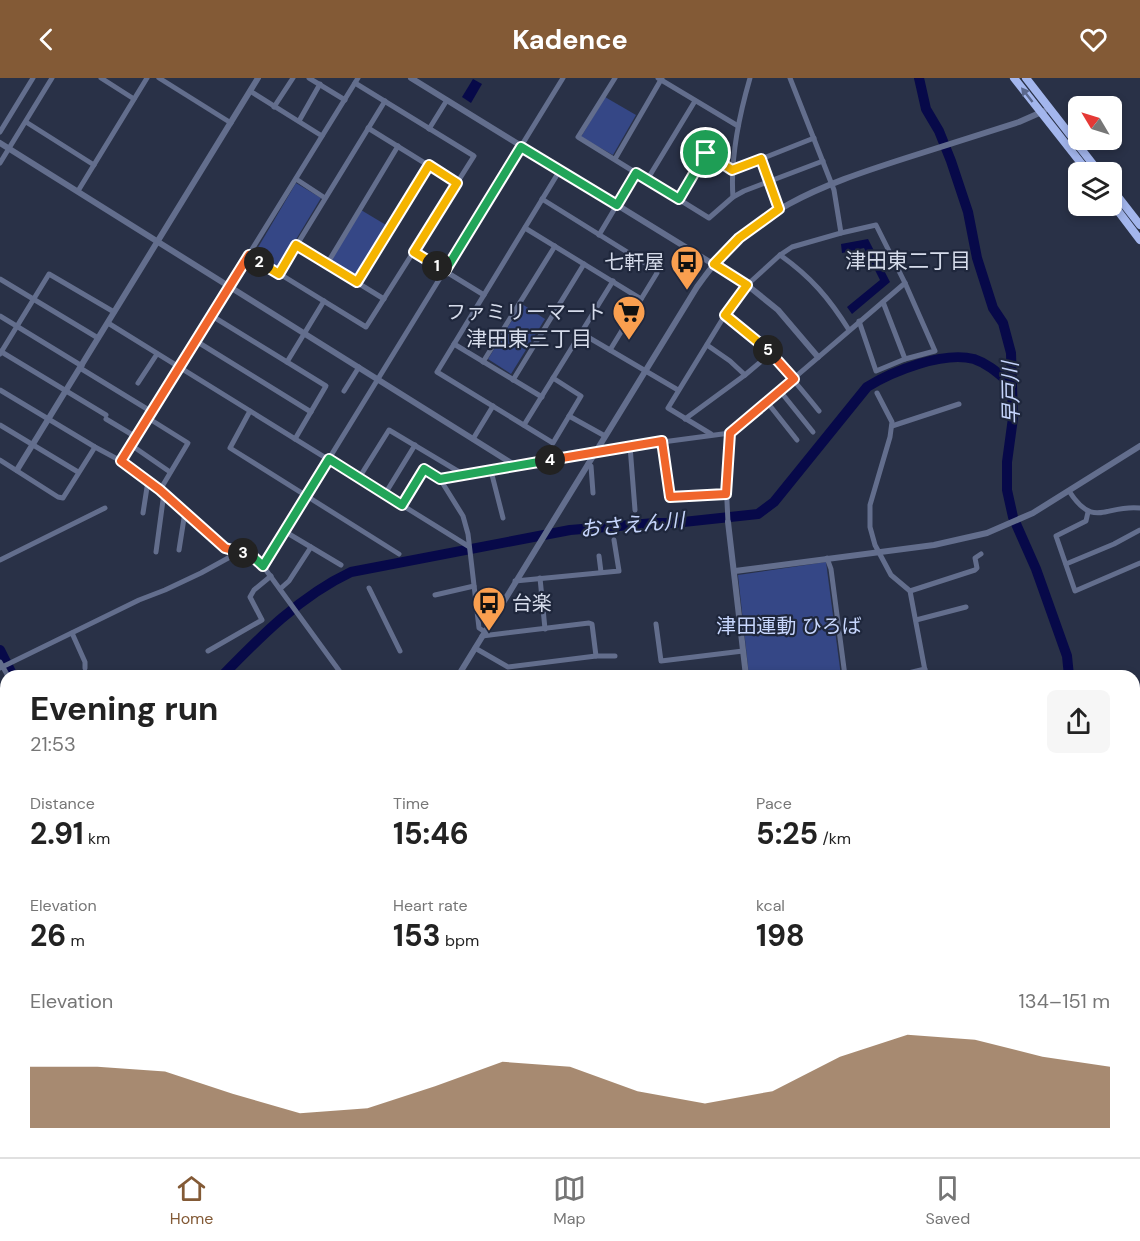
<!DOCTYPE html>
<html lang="en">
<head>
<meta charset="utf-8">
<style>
	:root { --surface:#fff; --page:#f6f6f6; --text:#222; --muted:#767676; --line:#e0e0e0; --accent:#835a36 }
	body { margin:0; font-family:"DM Sans","Noto Sans JP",sans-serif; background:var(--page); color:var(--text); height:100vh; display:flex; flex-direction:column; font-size:22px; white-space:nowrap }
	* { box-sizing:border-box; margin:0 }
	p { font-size:20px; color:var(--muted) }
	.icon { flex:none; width:33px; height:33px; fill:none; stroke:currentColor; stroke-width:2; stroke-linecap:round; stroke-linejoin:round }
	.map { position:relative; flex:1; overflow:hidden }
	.panel { position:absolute; left:0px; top:592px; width:1140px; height:488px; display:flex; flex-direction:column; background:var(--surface); border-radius:18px 18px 0 0; box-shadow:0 3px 9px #0003 }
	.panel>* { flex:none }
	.needle { width:39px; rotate:308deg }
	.tools { position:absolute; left:1068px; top:18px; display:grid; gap:12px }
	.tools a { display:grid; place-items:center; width:54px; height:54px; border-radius:9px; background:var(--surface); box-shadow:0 3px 9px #0003; font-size:30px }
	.pin { position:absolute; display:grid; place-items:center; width:51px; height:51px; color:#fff; margin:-26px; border:3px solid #fff; border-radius:50%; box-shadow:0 2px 6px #0007 }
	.km { position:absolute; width:30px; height:30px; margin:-15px; border-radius:50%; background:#222; color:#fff; font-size:16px; line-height:30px; text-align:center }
	.round { display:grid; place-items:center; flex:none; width:63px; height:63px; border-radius:9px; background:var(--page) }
	.summary { display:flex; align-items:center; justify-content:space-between; height:102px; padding:0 30px }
	h1 { font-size:33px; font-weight:700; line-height:45px }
	.metrics { display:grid; grid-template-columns:repeat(3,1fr); gap:9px; height:102px; padding:6px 30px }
	.metrics div { display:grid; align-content:center }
	.metrics b { font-size:30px; font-weight:700 }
	.metrics small { font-size:16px; font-weight:400 }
	.metrics p { font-size:16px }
	.chart { height:168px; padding:12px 30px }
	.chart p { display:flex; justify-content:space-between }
	.chart svg { width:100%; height:108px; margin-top:6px; fill:var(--accent); opacity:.7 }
	header { display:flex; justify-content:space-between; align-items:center; height:78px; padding:0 30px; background:var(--accent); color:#fff; font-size:27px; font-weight:700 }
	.tabs { display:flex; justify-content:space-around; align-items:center; height:84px; border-top:2px solid var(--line); background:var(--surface); font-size:16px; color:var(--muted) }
	.tabs a { display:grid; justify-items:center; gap:3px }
	.tabs .selected { color:var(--accent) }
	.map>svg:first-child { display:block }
</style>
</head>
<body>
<header><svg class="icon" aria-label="back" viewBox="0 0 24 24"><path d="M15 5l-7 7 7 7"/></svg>Kadence<svg class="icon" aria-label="heart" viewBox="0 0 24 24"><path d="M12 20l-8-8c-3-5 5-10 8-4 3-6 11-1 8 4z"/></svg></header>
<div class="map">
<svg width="1140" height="1079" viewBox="0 0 1140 1079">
	<rect width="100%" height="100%" fill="#293147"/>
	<g fill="#354786">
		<polygon points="605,19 636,37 613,77 581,59"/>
		<polygon points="296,105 321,120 277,193 253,178"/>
		<polygon points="361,132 386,147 354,200 329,185"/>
		<polygon points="522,226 545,241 511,296 488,281"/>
		<polygon points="826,484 841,598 749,598 738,497"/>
	</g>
	<g fill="#070949">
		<polygon points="473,1 482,6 471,25 462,19"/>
		<polygon points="868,161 890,204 852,236 847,229 880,202 864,170 842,175 841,166"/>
	</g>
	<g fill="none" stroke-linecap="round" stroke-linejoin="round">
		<g stroke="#070949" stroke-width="10">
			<polyline points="919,0 926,31 939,53 951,83 968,134 977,180 993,230 1003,245 1011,275 1013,340 1007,384 1007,412 1013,439 1036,491 1067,578 1069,598"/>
			<polyline points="0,572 13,598"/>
			<path d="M222,598C260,559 300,518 351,494L570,452L655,445H674L758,436L774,424L867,309C893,293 943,273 974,281C989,286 1000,297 1012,307"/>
			<polyline points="1128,1074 1129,1079"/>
		</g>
		<g stroke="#636e8d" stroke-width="5">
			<polyline points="101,0 134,21"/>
			<polyline points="159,0 231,45"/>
			<polyline points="309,0 345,22"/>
			<polyline points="615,0 578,59 709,140 733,119 744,113 823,83"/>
			<polyline points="658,0 738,48"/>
			<polyline points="790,0 834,112 841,155"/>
			<polyline points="250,13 322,58"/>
			<polyline points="274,29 293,0"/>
			<polyline points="299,43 320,6"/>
			<polyline points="26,44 94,87"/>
			<polyline points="368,50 457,105"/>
			<polyline points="429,51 447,22"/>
			<polyline points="0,54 33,0"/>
			<polyline points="615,81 662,0"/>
			<polyline points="0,85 52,0"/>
			<polyline points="296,101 325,120"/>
			<polyline points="647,102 695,23"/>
			<polyline points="78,113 147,0"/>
			<path d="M733,119C730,80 739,38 750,0"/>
			<polyline points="542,121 656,192 657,195 610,272"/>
			<polyline points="679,121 706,75 732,91 761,81"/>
			<polyline points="779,131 761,81 814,60"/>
			<polyline points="525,150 641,221"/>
			<polyline points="599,157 636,95"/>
			<polyline points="296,167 384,221"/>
			<polyline points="414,174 484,217"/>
			<polyline points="249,177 366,249 474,78 355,5"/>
			<path d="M780,177C811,199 829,220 849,252"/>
			<polyline points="327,186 398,68"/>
			<polyline points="279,196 385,23"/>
			<polyline points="0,201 98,260"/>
			<polyline points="357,205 429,87"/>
			<polyline points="883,224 905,281"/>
			<path d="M725,237C762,264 790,297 819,333"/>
			<polyline points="0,238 82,288"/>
			<polyline points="212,238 287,284"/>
			<polyline points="108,245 468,468"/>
			<polyline points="581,255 678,312"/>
			<polyline points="196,263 311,334"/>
			<polyline points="454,266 542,319"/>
			<polyline points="707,267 730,283 745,297"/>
			<polyline points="0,273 106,337"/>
			<polyline points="0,276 49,196 114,234"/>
			<polyline points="483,284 555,168"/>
			<polyline points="80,290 152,334"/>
			<polyline points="553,300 581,318 553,365 437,294 560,92"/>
			<polyline points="513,302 584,186"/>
			<polyline points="138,305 157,276"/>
			<polyline points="0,312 95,369 121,383 160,412 225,470 235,474 250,476 263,488 343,598"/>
			<polyline points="344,313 359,289"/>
			<polyline points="780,313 813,354"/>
			<polyline points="877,315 892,344 890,359 870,427 870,449 875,467 891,497 910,513 926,598"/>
			<polyline points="767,324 797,362"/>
			<polyline points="250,333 230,370 399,476"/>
			<polyline points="569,338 605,358"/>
			<polyline points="148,340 188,365 160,412"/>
			<polyline points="106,341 136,359"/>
			<polyline points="685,341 745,297 771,275"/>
			<polyline points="0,347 78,394"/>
			<polyline points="524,347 613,203"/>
			<polyline points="892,348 959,326"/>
			<polyline points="711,356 668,330 725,237 747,207 780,177 792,169 841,155 876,147 905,205 935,273 905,281 876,293 859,243"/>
			<polyline points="295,361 326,308 287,284 324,223"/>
			<polyline points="473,361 493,328"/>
			<polyline points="662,363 670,419 726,416"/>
			<polyline points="131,367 170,394"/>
			<polyline points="630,368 635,432"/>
			<polyline points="0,382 58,419 63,420 95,369"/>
			<polyline points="121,383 358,0"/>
			<polyline points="588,386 591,388 593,415"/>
			<polyline points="491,393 503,440"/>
			<polyline points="359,400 389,352 466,398"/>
			<polyline points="440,401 595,373 730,355 905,205"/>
			<path d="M1069,413C1094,452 1106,426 1140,430"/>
			<polyline points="385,416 415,367"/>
			<polyline points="402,427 424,391 440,401 463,438 468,456 479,550 485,554"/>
			<polyline points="1088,434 1086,443 1056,458 1075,513 1140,485"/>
			<polyline points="143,435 148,403"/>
			<polyline points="728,444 726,403 730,355"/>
			<polyline points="284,453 341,487"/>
			<polyline points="179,472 185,434"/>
			<polyline points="156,474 164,415"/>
			<polyline points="599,478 601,494"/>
			<polyline points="827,480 831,491 845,598"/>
			<polyline points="0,482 105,430"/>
			<polyline points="1066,486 1114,466 1140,452"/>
			<polyline points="263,488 563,0"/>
			<polyline points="540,500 545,551"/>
			<polyline points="515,503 619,493 614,462"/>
			<polyline points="369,510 400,573"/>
			<polyline points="280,511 289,503 311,469"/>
			<polyline points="910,513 975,492 977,490 975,480 981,476"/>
			<polyline points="435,517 474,508"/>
			<polyline points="916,542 966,529"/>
			<polyline points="656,546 661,583 743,573"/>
			<polyline points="72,555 85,584 85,590"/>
			<polyline points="482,558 589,545 592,546 596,578"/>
			<polyline points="475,570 508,589 596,578 615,578"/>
			<polyline points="208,573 262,542 250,519 254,512 271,498"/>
			<polyline points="0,584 8,598"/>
			<polyline points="0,590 139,522 165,512 201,495 230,479 235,474"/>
			<polyline points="900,597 925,591"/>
			<polyline points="1137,616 1140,609"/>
			<polyline points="1134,701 1140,699"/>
			<polyline points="0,710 6,707"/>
			<polyline points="1134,710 1140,726"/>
			<polyline points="235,1074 237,1079"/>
			<polyline points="689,1074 690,1079"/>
			<polyline points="696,1074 702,1079"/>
			<polyline points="102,1079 113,1074"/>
			<polyline points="333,1079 343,1074"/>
			<polyline points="910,1079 914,1074"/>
			<polyline points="998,1079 1000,1074"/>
			<polyline points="1087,1079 1088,1074"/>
		</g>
		<g stroke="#636e8d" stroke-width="6">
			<polyline points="411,0 747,207 778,232 818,279"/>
			<polyline points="0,65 516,388"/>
			<polyline points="17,392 258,0"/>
			<polyline points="728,444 746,598"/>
			<polyline points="735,493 934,467 987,455 1033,435 1140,368"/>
			<path d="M458,598L697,209C750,132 819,108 906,80C943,68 981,56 1019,44L1044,33"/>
			<polyline points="0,905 6,902"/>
			<polyline points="575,1079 592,1074"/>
		</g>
		<g stroke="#94aae9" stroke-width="8">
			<polyline points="1134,920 1140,919"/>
			<polyline points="1134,927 1140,925"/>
			<polyline points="51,1079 63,1074"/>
			<polyline points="68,1079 82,1074"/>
		</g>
		<g stroke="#a3b6ed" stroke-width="8">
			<polyline points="1014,0 1088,94"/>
			<polyline points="1026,0 1099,94"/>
			<polyline points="1112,111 1140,147"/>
			<polyline points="1112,125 1140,162"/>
		</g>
	</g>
	<defs><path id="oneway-solid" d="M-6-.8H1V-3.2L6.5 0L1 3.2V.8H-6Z" transform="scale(1.5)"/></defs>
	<use fill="#5a678c" href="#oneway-solid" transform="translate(1027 17) rotate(-128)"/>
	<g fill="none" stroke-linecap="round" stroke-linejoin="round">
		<g stroke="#fff" stroke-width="12">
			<polyline id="split-1" points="437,188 445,193 521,69 617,127 636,95 679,121 706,75"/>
		</g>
		<g stroke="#fff" stroke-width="12">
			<polyline id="split-2" points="259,184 279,196 296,167 357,204 429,87 457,105 414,174 437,188"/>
		</g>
		<g stroke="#fff" stroke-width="12">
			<polyline id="split-3" points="243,475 225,470 160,412 121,383 249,177 259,184"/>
		</g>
		<g stroke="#fff" stroke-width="12">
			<polyline id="split-4" points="243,475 250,476 263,488 329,381 402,427 424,391 440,401 550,382"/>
		</g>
		<g stroke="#fff" stroke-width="12">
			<polyline id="split-5" points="550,382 662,363 670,419 726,416 730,355 794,301 768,272"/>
		</g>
		<g stroke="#fff" stroke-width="12">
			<polyline id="split-6" points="706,75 732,92 761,81 779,131 739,160 714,186 747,207 725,237 768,272"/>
		</g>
		<use href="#split-1" stroke="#22a559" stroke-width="8"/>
		<use href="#split-2" stroke="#f5b400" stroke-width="8"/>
		<use href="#split-3" stroke="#f0652b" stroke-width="8"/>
		<use href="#split-4" stroke="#22a559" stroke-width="8"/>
		<use href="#split-5" stroke="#f0652b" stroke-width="8"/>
		<use href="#split-6" stroke="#f5b400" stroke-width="8"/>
	</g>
	<defs>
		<g id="bus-pin" transform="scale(1.725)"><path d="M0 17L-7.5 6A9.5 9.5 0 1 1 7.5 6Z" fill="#fa9f4f" stroke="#1f273c"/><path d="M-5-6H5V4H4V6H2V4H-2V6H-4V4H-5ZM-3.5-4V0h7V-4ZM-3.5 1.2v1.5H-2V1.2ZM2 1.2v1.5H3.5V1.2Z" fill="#111"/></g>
		<g id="supermarket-pin" transform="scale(1.725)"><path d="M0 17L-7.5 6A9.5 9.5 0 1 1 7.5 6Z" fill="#fa9f4f" stroke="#1f273c"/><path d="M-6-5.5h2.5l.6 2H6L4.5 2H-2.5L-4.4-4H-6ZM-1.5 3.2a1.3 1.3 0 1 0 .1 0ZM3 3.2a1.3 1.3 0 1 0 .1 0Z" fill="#111"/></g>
	</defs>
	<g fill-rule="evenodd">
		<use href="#bus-pin" x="687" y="184"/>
		<use href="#supermarket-pin" x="629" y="234"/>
		<use href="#bus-pin" x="489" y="525"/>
	</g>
	<g text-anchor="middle" stroke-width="4.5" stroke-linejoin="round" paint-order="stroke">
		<g font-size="20" fill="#d6dceb" stroke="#1f273c" text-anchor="end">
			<text x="664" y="191">七軒屋</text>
			<text x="606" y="241">ファミリーマート</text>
			<text x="512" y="532" text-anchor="start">台楽</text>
		</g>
		<g font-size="20" fill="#c8d7fe" stroke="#1f273c">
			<text x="789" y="555">津田運動 ひろば</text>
		</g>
		<g font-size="21" fill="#d6dceb" stroke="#1f273c">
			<text x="908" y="190">津田東二丁目</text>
			<text x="529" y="268">津田東三丁目</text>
		</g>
		<g font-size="21" font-style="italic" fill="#c6d5fc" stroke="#1f273c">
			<text transform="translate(1011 315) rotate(-91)" y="7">早戸川</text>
			<text transform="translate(632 447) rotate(-5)" y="7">おさえん川</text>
		</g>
	</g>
</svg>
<div class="tools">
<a><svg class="needle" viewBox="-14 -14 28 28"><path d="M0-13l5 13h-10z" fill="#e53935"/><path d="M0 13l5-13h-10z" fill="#767676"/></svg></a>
<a><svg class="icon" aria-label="layers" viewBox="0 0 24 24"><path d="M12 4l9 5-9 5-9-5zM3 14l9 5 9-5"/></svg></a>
</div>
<div class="pin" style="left:706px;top:75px;background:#1e9e55"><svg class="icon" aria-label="arrive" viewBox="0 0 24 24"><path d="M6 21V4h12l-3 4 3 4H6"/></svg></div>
<b class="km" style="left:437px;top:188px">1</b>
<b class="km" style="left:259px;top:184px">2</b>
<b class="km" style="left:243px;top:475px">3</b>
<b class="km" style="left:550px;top:382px">4</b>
<b class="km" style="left:768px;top:272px">5</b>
<section class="panel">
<div class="summary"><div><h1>Evening run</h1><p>21:53</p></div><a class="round"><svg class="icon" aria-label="share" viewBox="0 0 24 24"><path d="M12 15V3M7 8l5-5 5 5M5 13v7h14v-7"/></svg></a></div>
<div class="metrics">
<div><p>Distance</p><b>2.91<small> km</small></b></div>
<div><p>Time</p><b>15:46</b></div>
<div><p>Pace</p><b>5:25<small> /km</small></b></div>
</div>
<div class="metrics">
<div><p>Elevation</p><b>26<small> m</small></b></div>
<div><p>Heart rate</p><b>153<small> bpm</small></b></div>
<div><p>kcal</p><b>198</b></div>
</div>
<div class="chart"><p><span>Elevation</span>134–151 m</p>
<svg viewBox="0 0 160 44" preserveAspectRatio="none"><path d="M0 44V19L10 19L20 21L30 30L40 38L50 36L60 27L70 17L80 19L90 29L100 34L110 29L120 15L130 6L140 8L150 15L160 19V44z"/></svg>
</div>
</section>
</div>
<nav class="tabs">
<a class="selected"><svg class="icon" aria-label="home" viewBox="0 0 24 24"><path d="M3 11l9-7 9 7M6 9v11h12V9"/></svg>Home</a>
<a><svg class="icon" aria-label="map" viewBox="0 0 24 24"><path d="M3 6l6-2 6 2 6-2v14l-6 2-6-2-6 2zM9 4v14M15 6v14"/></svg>Map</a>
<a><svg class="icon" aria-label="saved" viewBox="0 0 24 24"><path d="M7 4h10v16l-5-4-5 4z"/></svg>Saved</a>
</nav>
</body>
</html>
